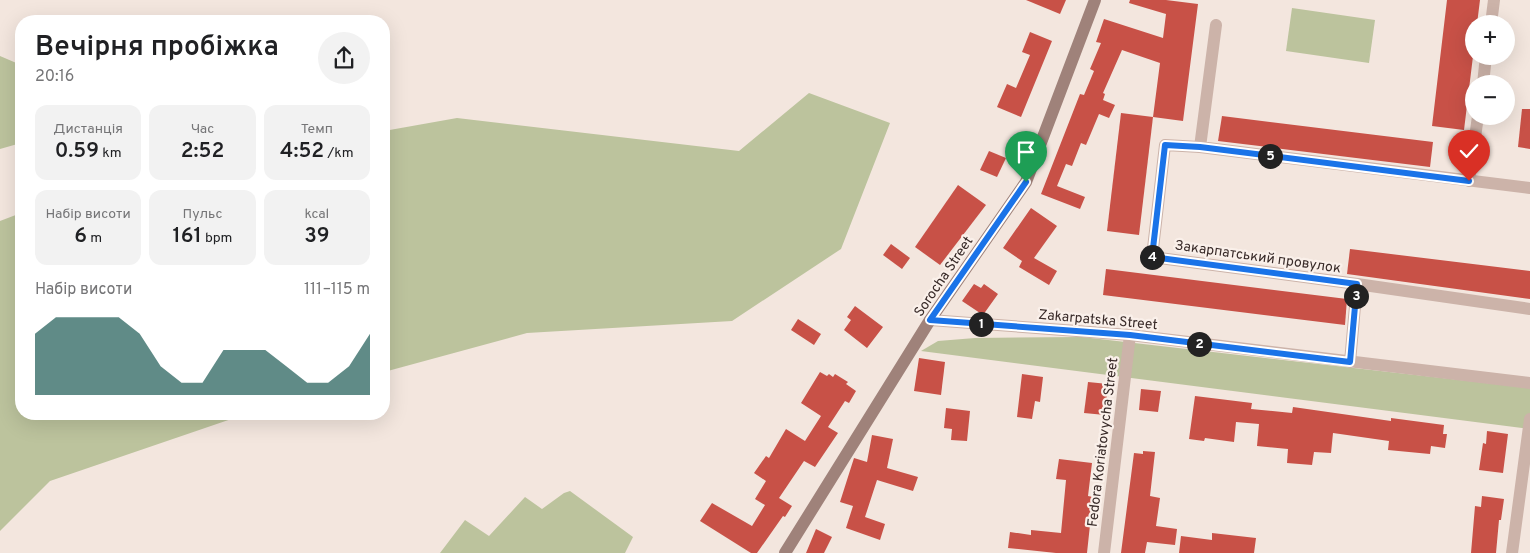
<!DOCTYPE html>
<html lang="uk">
<head>
<meta charset="utf-8">
<style>
	:root { --surface:#fff; --page:#f2f2f2; --text:#202124; --muted:#757577; --accent:#1e5b55 }
	body { margin:0; font-family:Overpass,sans-serif; background:var(--page); color:var(--text); height:100vh; display:flex; flex-direction:column; font-size:19px; white-space:nowrap }
	* { box-sizing:border-box; margin:0 }
	p { font-size:16px; color:var(--muted) }
	.icon { flex:none; width:28px; height:28px; fill:none; stroke:currentColor; stroke-width:2; stroke-linecap:round; stroke-linejoin:round }
	.map { position:relative; flex:1; overflow:hidden }
	.details { position:absolute; left:15px; top:15px; width:375px; height:405px; display:flex; flex-direction:column; background:var(--surface); border-radius:20px; box-shadow:0 5px 20px #0002 }
	.details>* { flex:none }
	.tools { position:absolute; left:1465px; top:15px; display:grid; gap:10px }
	.tools a { display:grid; place-items:center; width:50px; height:50px; border-radius:50%; background:var(--surface); box-shadow:0 5px 20px #0002; font-size:25px }
	.pin { position:absolute; display:grid; place-items:center; width:42px; height:42px; color:#fff; margin:-51px -21px; border-radius:50% 50% 50% 0; rotate:-45deg; box-shadow:0 0 5px #0007 }
	.pin .icon { rotate:45deg }
	.km { position:absolute; width:25px; height:25px; margin:-12px; border-radius:50%; background:#222; color:#fff; font-size:14px; line-height:25px; text-align:center }
	.round { display:grid; place-items:center; flex:none; width:52px; height:52px; border-radius:26px; background:var(--page) }
	.summary { display:flex; align-items:center; justify-content:space-between; height:85px; padding:0 20px }
	h1 { font-size:28px; font-weight:600; line-height:38px }
	.figures { display:grid; grid-template-columns:repeat(3,1fr); gap:8px; height:85px; padding:5px 20px }
	.figures div { display:grid; align-content:center; border-radius:12px; background:var(--page); text-align:center }
	.figures b { font-size:21px; font-weight:600 }
	.figures small { font-size:14px; font-weight:400 }
	.figures p { font-size:14px }
	.chart { height:140px; padding:10px 20px }
	.chart p { display:flex; justify-content:space-between }
	.chart svg { width:100%; height:90px; margin-top:5px; fill:var(--accent); opacity:.7 }
	.map>svg:first-child { display:block }
</style>
</head>
<body>
<div class="map">
<svg width="1530" height="553" viewBox="0 0 1530 553">
	<rect width="100%" height="100%" fill="#f3e6de"/>
	<g fill="#bcc39d">
		<polygon points="1292,8 1375,20 1369,63 1286,51"/>
		<polygon points="0,56 21,65 21,143 0,149"/>
		<polygon points="809,93 890,123 841,249 732,321 527,333 384,372 384,131 457,118 739,151"/>
		<polygon points="21,213 21,414 246,414 50,481 0,531 0,221"/>
		<polygon points="1082,337 1530,388 1530,429 921,351 938,341 975,338"/>
		<polygon points="570,491 633,537 625,553 440,553 465,520 489,536 525,497 542,509 564,493"/>
	</g>
	<g fill="#c85147">
		<polygon points="1026,0 1066,0 1060,14"/>
		<polygon points="1130,0 1166,0 1198,4 1183,121 1153,117 1160,63 1122,50 1103,93 1105,94 1103,100 1115,105 1109,118 1099,114 1086,145 1081,143 1072,166 1066,164 1057,186 1085,197 1080,209 1041,194 1080,94 1084,95 1094,71 1090,69 1101,43 1096,42 1104,19 1163,38 1166,14 1129,3"/>
		<polygon points="1447,0 1480,0 1477,24 1474,24 1474,48 1464,130 1432,126"/>
		<polygon points="1030,32 1052,41 1021,117 997,107 1007,84 1016,88 1030,55 1022,52"/>
		<polygon points="1522,109 1530,109 1530,149 1518,147"/>
		<polygon points="1121,113 1153,117 1139,235 1107,231"/>
		<polygon points="1222,116 1433,142 1430,167 1218,141"/>
		<polygon points="989,151 1006,158 997,177 980,170"/>
		<polygon points="958,185 986,205 940,265 915,247"/>
		<polygon points="1031,208 1057,226 1034,258 1057,271 1049,285 1019,267 1022,261 1003,248"/>
		<polygon points="891,244 910,258 902,269 883,255"/>
		<polygon points="1350,249 1530,271 1530,299 1347,274"/>
		<polygon points="1106,269 1347,299 1345,325 1103,295"/>
		<polygon points="974,284 981,288 984,284 998,294 983,315 962,301"/>
		<polygon points="855,306 883,327 867,348 844,330 851,320 847,317"/>
		<polygon points="798,319 821,334 814,345 791,330"/>
		<polygon points="919,358 945,362 941,395 914,391"/>
		<polygon points="820,372 827,376 829,374 833,377 835,374 848,382 846,384 856,391 849,403 845,401 828,427 838,433 815,467 804,461 779,498 792,506 785,517 783,516 757,553 751,553 700,521 712,503 752,526 765,505 755,499 766,481 754,473 766,456 769,458 786,429 805,441 821,416 801,403"/>
		<polygon points="1022,374 1043,377 1040,402 1035,401 1032,419 1017,417"/>
		<polygon points="1088,382 1108,384 1105,415 1084,413"/>
		<polygon points="1141,389 1161,391 1158,412 1139,410"/>
		<polygon points="1195,396 1252,403 1251,409 1292,413 1293,407 1391,421 1391,418 1444,425 1443,434 1447,434 1445,448 1431,446 1430,454 1388,450 1389,441 1333,433 1331,453 1314,452 1312,465 1287,463 1288,449 1257,446 1259,424 1236,422 1234,442 1205,438 1204,441 1189,439"/>
		<polygon points="946,408 970,411 967,441 951,440 952,429 944,428"/>
		<polygon points="1487,431 1508,434 1503,473 1479,470 1483,443 1486,444"/>
		<polygon points="872,435 893,439 887,468 918,477 913,491 877,480 865,517 885,524 880,540 846,528 853,506 840,502 854,458 867,462"/>
		<polygon points="1143,451 1155,452 1150,496 1160,498 1156,526 1177,529 1175,545 1147,542 1145,553 1121,553 1134,453 1143,454"/>
		<polygon points="1059,459 1092,463 1088,496 1093,497 1087,553 1056,553 1008,548 1010,532 1031,535 1031,530 1061,533 1066,480 1056,479"/>
		<polygon points="1482,496 1504,499 1501,520 1499,520 1496,553 1471,553 1475,506 1481,507"/>
		<polygon points="816,529 832,537 824,553 806,553"/>
		<polygon points="1212,533 1256,538 1254,553 1179,553 1181,536 1212,540"/>
	</g>
	<g fill="none" stroke-linecap="round" stroke-linejoin="round">
		<g stroke="#ccb3a9" stroke-width="12">
			<polyline points="1491,24 1494,0"/>
			<polyline points="1216,25 1200,147 1530,188"/>
			<polyline points="1483,84 1486,56"/>
			<polyline points="1200,147 1165,145 1152,257 1357,284"/>
			<polyline points="1469,181 1478,116"/>
			<polyline points="930,320 1130,335 1530,383"/>
			<polyline points="1350,362 1357,284 1530,309"/>
			<polyline points="1104,553 1130,335"/>
			<polyline points="1512,553 1530,419"/>
		</g>
		<polyline stroke="#9f827a" stroke-width="12" points="785,553 930,320 1026,182 1095,0"/>
	</g>
	<g fill="none" stroke-linecap="round" stroke-linejoin="round">
		<g stroke="#fff" stroke-width="10">
			<polyline id="route" points="1026,182 930,320 1130,335 1350,362 1357,284 1152,257 1165,145 1200,147 1469,181"/>
		</g>
		<use href="#route" stroke="#1a73e8" stroke-width="6"/>
	</g>
	<g text-anchor="middle" stroke-width="4.5" stroke-linejoin="round" paint-order="stroke">
		<g font-size="14" fill="#392b29" stroke="#faf0ea">
			<text transform="translate(1258 256) rotate(8)" y="5">Закарпатський провулок</text>
			<text transform="translate(943 276) rotate(-56)" y="5">Sorocha Street</text>
			<text transform="translate(1098 319) rotate(5)" y="5">Zakarpatska Street</text>
			<text transform="translate(1102 442) rotate(-83)" y="5">Fedora Koriatovycha Street</text>
		</g>
	</g>
</svg>
<div class="tools">
<a>+</a>
<a>−</a>
</div>
<div class="pin" style="left:1026px;top:182px;background:#1e9e55"><svg class="icon" aria-label="arrive" viewBox="0 0 24 24"><path d="M6 21V4h12l-3 4 3 4H6"/></svg></div>
<div class="pin" style="left:1469px;top:181px;background:#d93025"><svg class="icon" aria-label="check" viewBox="0 0 24 24"><path d="M5 12l5 5 9-10"/></svg></div>
<b class="km" style="left:981px;top:324px">1</b>
<b class="km" style="left:1199px;top:344px">2</b>
<b class="km" style="left:1356px;top:296px">3</b>
<b class="km" style="left:1152px;top:257px">4</b>
<b class="km" style="left:1270px;top:156px">5</b>
<section class="details">
<div class="summary"><div><h1>Вечірня пробіжка</h1><p>20:16</p></div><a class="round"><svg class="icon" aria-label="share" viewBox="0 0 24 24"><path d="M12 15V3M7 8l5-5 5 5M5 13v7h14v-7"/></svg></a></div>
<div class="figures">
<div><p>Дистанція</p><b>0.59<small> km</small></b></div>
<div><p>Час</p><b>2:52</b></div>
<div><p>Темп</p><b>4:52<small> /km</small></b></div>
</div>
<div class="figures">
<div><p>Набір висоти</p><b>6<small> m</small></b></div>
<div><p>Пульс</p><b>161<small> bpm</small></b></div>
<div><p>kcal</p><b>39</b></div>
</div>
<div class="chart"><p><span>Набір висоти</span>111–115 m</p>
<svg viewBox="0 0 160 44" preserveAspectRatio="none"><path d="M0 44V14L10 6L20 6L30 6L40 6L50 14L60 30L70 38L80 38L90 22L100 22L110 22L120 30L130 38L140 38L150 30L160 14V44z"/></svg>
</div>
</section>
</div>
</body>
</html>
